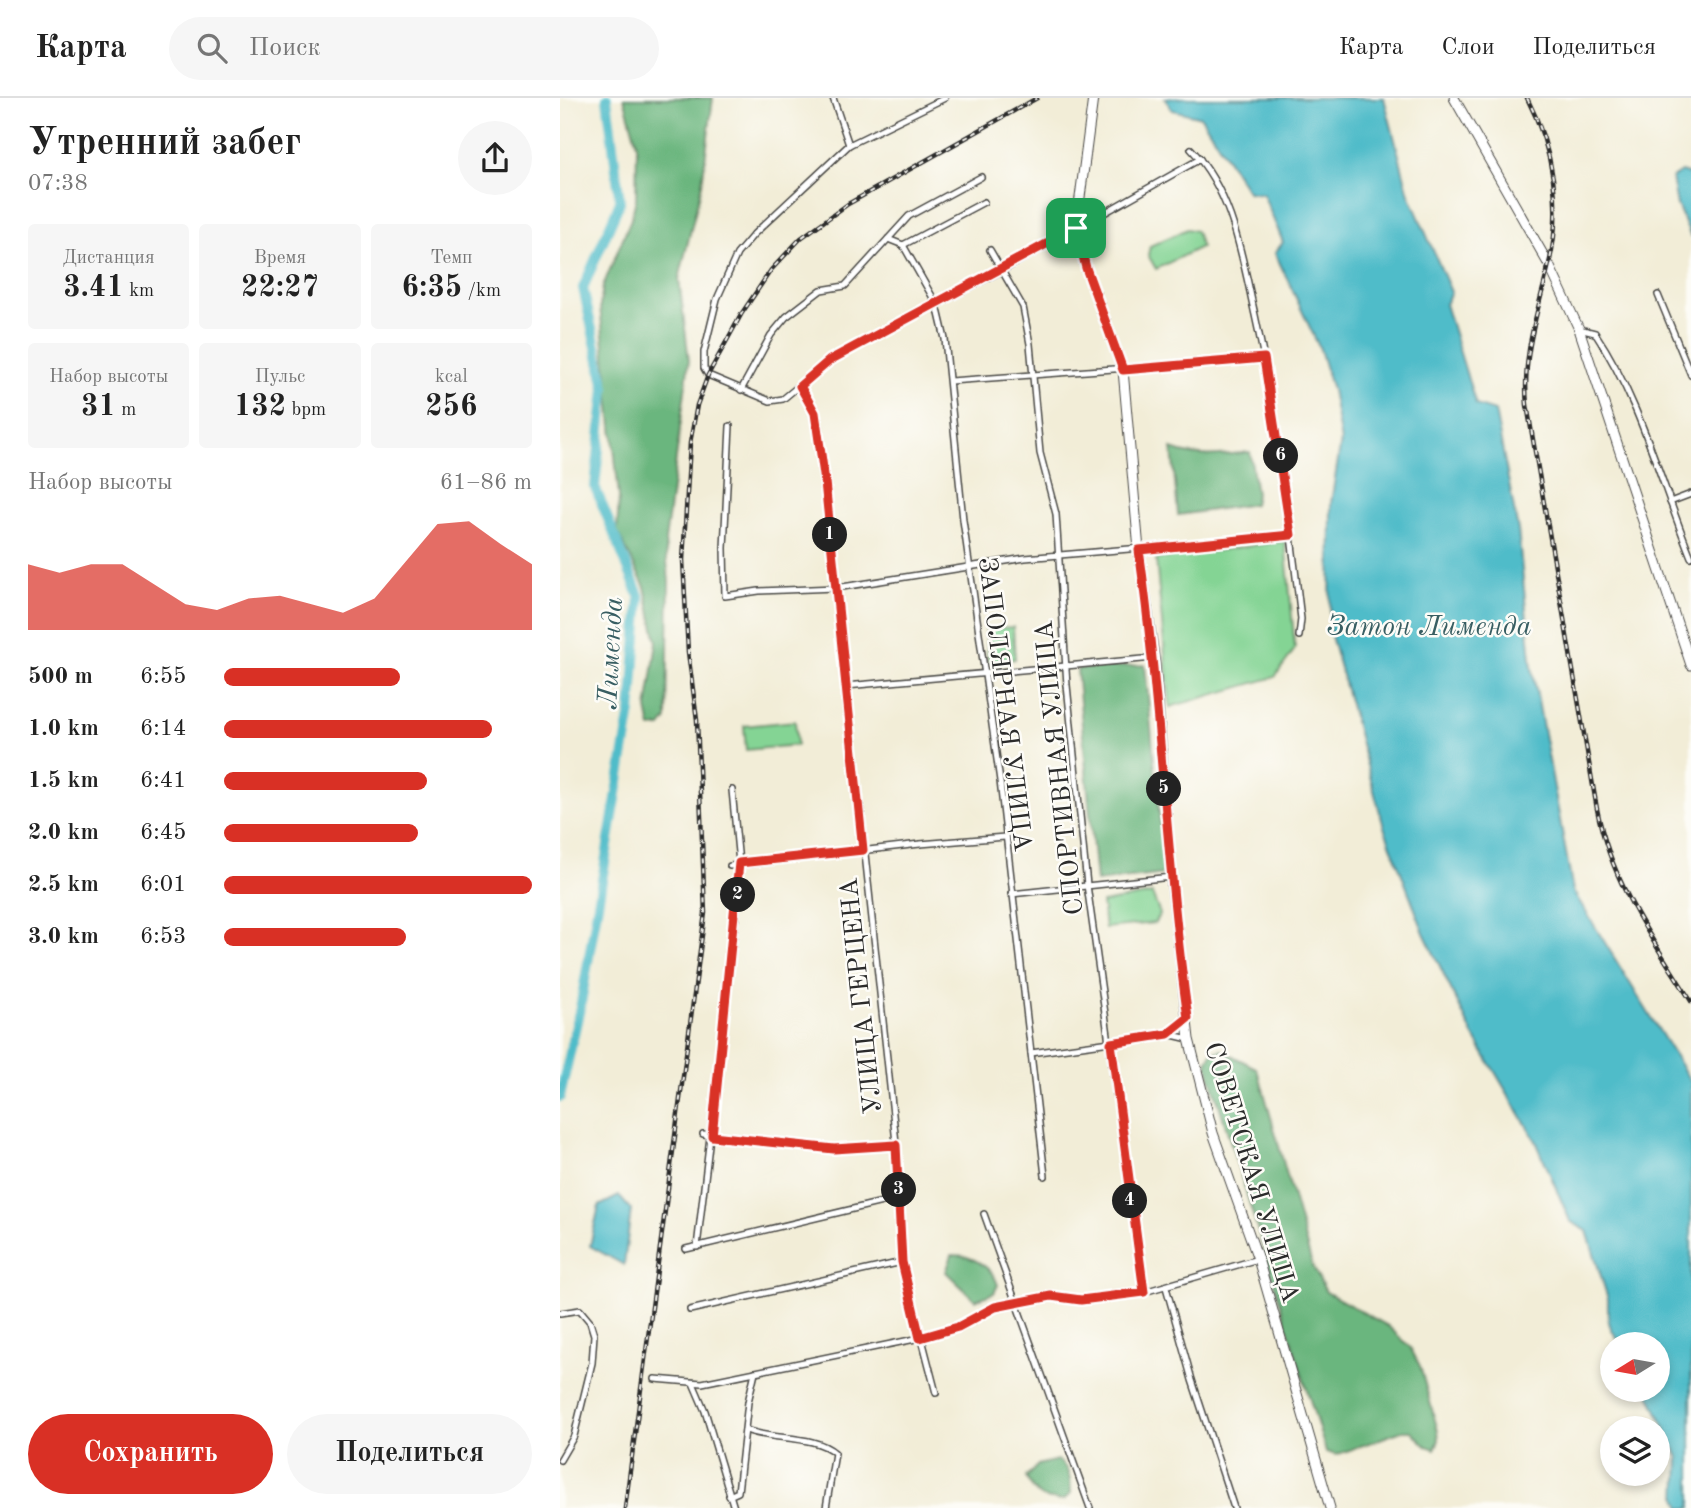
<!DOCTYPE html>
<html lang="ru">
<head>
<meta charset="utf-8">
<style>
	:root { --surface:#fff; --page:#f6f6f6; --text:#222; --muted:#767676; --line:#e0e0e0; --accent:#d93025 }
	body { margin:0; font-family:"Old Standard TT",serif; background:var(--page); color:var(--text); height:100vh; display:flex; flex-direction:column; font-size:26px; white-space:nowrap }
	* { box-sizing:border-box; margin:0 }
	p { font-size:23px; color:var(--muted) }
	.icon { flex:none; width:38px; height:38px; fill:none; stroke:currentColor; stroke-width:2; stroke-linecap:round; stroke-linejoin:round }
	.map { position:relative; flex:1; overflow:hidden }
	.panel { display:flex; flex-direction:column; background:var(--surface); width:560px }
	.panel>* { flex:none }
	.needle { width:46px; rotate:259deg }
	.tools { position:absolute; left:1040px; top:1234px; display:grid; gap:14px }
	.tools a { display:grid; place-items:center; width:70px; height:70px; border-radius:50%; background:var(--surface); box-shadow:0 4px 10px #0003; font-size:35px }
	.pin { position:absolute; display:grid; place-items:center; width:60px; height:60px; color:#fff; margin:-30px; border-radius:14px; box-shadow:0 4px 10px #0006 }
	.km { position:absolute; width:35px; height:35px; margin:-18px; border-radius:50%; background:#222; color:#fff; font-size:19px; line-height:35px; text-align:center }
	.round { display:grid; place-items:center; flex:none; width:74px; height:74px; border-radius:37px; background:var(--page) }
	.summary { display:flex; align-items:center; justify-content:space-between; height:119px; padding:0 28px }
	h1 { font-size:38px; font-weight:700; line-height:52px }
	.metrics { display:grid; grid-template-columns:repeat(3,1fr); gap:10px; height:119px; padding:7px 28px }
	.metrics div { display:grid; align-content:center; border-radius:7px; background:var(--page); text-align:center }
	.metrics b { font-size:30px; font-weight:700 }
	.metrics small { font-size:19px; font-weight:400 }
	.metrics p { font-size:19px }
	.chart { height:196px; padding:14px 28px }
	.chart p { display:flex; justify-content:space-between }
	.chart svg { width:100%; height:126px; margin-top:7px; fill:var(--accent); opacity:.7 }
	.action { display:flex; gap:14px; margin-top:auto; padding:14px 28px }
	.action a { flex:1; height:80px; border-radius:42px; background:var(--accent); color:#fff; font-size:28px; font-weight:700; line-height:80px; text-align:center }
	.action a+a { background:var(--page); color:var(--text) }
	ul { padding:0 28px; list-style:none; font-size:23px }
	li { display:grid; grid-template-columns:112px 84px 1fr; align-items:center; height:52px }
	li i { height:18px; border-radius:9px; background:var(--accent) }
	header { display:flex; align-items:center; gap:42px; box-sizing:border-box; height:98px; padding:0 35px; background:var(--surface); border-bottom:2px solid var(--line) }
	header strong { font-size:33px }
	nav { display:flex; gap:38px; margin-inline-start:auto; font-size:24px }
	.search { width:490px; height:63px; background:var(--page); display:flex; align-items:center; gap:18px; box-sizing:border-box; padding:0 24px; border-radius:38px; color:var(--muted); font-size:26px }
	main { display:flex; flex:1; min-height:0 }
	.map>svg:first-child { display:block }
</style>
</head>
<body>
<header>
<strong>Карта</strong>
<div class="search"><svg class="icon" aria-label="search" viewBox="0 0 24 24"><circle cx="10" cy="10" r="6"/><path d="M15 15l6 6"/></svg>Поиск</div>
<nav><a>Карта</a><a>Слои</a><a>Поделиться</a></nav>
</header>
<main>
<section class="panel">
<div class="summary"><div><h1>Утренний забег</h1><p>07:38</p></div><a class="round"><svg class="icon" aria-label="share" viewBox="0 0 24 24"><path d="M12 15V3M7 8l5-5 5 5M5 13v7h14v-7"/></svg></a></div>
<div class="metrics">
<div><p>Дистанция</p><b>3.41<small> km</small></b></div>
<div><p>Время</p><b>22:27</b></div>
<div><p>Темп</p><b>6:35<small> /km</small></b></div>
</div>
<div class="metrics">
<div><p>Набор высоты</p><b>31<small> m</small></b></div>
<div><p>Пульс</p><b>132<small> bpm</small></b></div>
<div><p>kcal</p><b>256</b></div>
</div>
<div class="chart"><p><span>Набор высоты</span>61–86 m</p>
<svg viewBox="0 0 160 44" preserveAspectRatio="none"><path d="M0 44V21L10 24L20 21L30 21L40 28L50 35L60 37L70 33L80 32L90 35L100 38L110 33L120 20L130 7L140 6L150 14L160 21V44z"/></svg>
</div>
<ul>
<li><b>500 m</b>6:55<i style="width:57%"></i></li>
<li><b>1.0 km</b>6:14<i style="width:87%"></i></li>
<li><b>1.5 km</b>6:41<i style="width:66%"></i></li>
<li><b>2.0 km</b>6:45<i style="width:63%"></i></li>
<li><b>2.5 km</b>6:01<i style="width:100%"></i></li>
<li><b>3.0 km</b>6:53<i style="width:59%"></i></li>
</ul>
<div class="action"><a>Сохранить</a><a>Поделиться</a></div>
</section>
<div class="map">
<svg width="1131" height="1410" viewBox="0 0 1131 1410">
	<rect width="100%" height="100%" fill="#fdfcf7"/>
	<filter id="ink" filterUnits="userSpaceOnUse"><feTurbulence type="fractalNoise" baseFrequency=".0143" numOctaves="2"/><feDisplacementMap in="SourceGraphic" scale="14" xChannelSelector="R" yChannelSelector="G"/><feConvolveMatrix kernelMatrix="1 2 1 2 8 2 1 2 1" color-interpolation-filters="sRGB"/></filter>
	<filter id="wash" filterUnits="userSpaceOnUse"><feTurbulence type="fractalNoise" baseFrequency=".00686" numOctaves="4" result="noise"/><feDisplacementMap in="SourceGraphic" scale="28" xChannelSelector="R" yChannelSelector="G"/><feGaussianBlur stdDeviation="1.57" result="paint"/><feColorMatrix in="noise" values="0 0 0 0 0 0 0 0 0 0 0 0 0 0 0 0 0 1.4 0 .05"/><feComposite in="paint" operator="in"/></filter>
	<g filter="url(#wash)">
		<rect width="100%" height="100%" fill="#f2edd7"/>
		<g fill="#84d494" stroke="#588060" stroke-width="2">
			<polygon points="627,131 636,133 641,149 596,171 588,157 590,148"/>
			<polygon points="725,443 735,551 715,579 610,609 596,461"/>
			<polygon points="453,529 455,561 428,563 426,531"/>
			<polygon points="235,623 237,647 186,652 184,628"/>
			<polygon points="592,796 600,816 595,825 545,830 542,805"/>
		</g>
		<g fill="#6bb67e" stroke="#4b7054" stroke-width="2">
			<polygon points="64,0 153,0 142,86 119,181 129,263 105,443 109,484 107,621 101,629 91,630 87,611 97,544 85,489 57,433 59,399 40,208 43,188 71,121 76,101 77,47"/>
			<path d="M612,351C639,361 662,357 690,354L696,396L694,406L618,417Z"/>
			<polygon points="585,567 605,776 536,784 517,571"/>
			<polygon points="661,952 696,970 700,980 752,1167 766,1194 828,1228 850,1249 860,1268 878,1333 879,1342 875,1351 866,1348 852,1333 842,1333 776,1357 766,1354 649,974 647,964 652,955"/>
			<path d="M392,1157C410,1156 433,1169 438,1187L434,1195L415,1202L386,1174Z"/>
			<path d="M497,1362C510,1370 510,1380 511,1395L504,1402C481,1402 476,1399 466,1379L478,1367Z"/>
		</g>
		<g fill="#4fbcc9" stroke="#3d747a" stroke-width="2">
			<path d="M605,0H824L849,96L891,194L885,206L916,307L935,313L958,432L972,570L1013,793L1131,984V1410H1121L1117,1400L1119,1360L1087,1292H1097V1246H1062C1046,1228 1048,1221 1048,1201L1027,1133L1010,1123L976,1043L913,937L864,835L824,729L770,534L771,405L781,343L772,292L760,251L715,155L723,144L703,96L688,94L641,19L612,12Z"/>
			<polygon points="1121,74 1131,77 1131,139 1117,107 1112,80"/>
			<polygon points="59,1098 71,1112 64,1167 30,1148 39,1108"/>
		</g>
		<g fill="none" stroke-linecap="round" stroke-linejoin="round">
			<polyline stroke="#4fbcc9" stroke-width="10" points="0,999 21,905 71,613 80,500 35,389 45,290 23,190 60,104 47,0"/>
		</g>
	</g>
	<g filter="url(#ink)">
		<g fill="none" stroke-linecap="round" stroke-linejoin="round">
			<g stroke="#494845" stroke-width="8">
				<g id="minor">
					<polyline points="273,0 289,47"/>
					<polyline points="385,0 289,47 194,136 177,156 157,201 144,254 144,270 148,277 210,303 223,301 270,262 443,172 640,61"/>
					<path d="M631,51C673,95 682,159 695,217C717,317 729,419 741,521L739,538"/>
					<polyline points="328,141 343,147 424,104"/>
					<polyline points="343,147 377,207 385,241 403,422 440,683 485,1078"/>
					<polyline points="430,152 463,209 470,246 480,355 496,416 507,587 527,787 584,1194"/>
					<polyline points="1098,197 1131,277"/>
					<path d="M1019,231L1035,235C1080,302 1101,385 1131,459"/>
					<polyline points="390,283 704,260"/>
					<polyline points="240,288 255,315 265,384 326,951 337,1054 342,1164 376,1295"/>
					<polyline points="181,292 211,237 226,219 261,192 285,188 349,118 421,79"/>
					<polyline points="170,328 164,450 165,498 199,493 276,490 465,460 731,437"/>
					<polyline points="1110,404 1131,396"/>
					<polyline points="286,588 594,560"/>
					<polyline points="170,768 360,746 445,739"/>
					<polyline points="451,796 611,779"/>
					<polyline points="608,936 627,920"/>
					<polyline points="471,955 608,936 629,941"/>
					<polyline points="143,1036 274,1051 336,1047"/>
					<polyline points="424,1116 530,1410"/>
					<polyline points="137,1149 176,817 179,765 172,692"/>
					<polyline points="126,1151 339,1100"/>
					<polyline points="606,1189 632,1282 674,1410"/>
					<polyline points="130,1212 342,1164"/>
					<polyline points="0,1215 20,1212 30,1224 34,1237 32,1265 14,1338 0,1362"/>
					<polyline points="95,1281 142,1285 360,1240 398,1229 435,1209 491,1198 521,1202 584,1194 698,1161"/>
					<polyline points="133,1285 145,1313 174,1410"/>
					<path d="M186,1332C213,1343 254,1336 275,1355L266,1410"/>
					<polyline points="169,1398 178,1394 188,1304 195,1274"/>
				</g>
			</g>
			<g stroke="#494845" stroke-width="11">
				<g id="primary">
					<polyline points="533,0 516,130 526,170 563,272 579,452 595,566 611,779 629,941 653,1035 698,1161 770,1410"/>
					<polyline points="894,0 989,167 1019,231 1131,567"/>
				</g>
			</g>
			<use href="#minor" stroke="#fff" stroke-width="5"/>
			<use href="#primary" stroke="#fff" stroke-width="9"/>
			<g stroke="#2b2b2b" stroke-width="4.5">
				<g id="rail">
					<path d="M967,0C993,51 1003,109 989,166C978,214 962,256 967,307L1037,711C1051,784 1092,841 1131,903"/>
					<polyline points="65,1410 145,815 137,622 128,554 123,462 130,345 137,307 148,277 182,215 211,172 241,140 288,106 477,0"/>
				</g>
			</g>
			<use href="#rail" stroke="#fdfcf7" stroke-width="2" stroke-dasharray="5" stroke-linecap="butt"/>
		</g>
	</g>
	<g fill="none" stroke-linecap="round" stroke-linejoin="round" filter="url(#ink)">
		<g stroke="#fff" stroke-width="14">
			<path id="route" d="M516,130L526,170L563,272L704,260L731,437L579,452C601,607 606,764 628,920L608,936L551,945L584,1194L521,1202L491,1198L435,1209L398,1229L360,1240L342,1164L336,1047L274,1051L152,1038L179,765L303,752L265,384L255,315L240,288L270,262Z"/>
		</g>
		<use href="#route" stroke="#d93025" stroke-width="9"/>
	</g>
	<g text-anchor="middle" stroke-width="5" stroke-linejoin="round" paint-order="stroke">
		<g font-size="26" fill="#2b2b2b" stroke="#fdfcf7">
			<text transform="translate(446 606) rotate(83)" y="9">ЗАПОЛЯРНАЯ УЛИЦА</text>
			<text transform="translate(498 670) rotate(-96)" y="9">СПОРТИВНАЯ УЛИЦА</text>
			<text transform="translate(300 898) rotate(-96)" y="9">УЛИЦА ГЕРЦЕНА</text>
			<text transform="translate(693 1074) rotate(73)" y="9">СОВЕТСКАЯ УЛИЦА</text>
		</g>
		<g font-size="28" font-style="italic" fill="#385e62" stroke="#fdfcf7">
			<text x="869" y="537">Затон Лименда</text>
			<text transform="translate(49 555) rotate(-87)" y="10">Лименда</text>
		</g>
	</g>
</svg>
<div class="tools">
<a><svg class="needle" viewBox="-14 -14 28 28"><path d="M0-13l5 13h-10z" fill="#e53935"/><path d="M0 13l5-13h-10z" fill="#767676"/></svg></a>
<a><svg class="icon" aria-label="layers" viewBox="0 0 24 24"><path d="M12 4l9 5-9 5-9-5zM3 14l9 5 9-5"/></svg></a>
</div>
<div class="pin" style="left:516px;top:130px;background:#1e9e55"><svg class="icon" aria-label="arrive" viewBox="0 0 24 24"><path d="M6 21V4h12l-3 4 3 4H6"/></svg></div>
<b class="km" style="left:270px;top:437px">1</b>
<b class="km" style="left:178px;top:797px">2</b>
<b class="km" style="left:339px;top:1092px">3</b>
<b class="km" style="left:570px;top:1103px">4</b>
<b class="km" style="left:604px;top:691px">5</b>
<b class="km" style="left:721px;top:358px">6</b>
</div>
</main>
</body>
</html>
